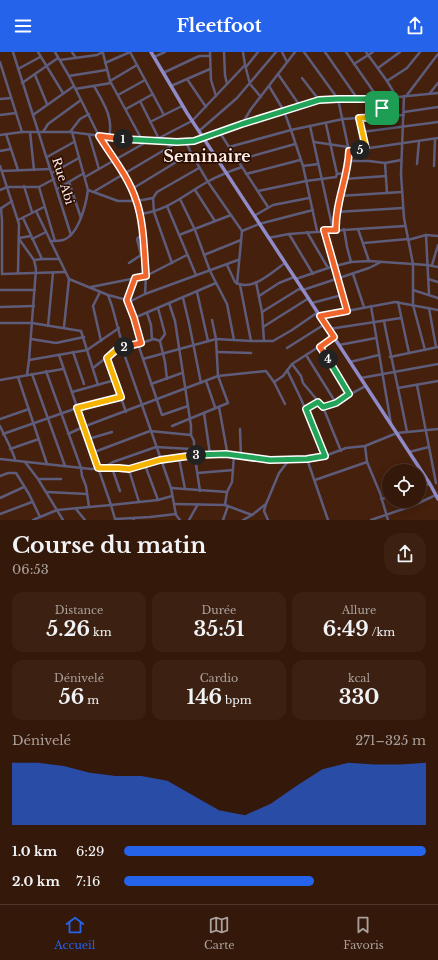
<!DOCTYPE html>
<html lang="fr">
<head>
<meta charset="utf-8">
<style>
	:root { --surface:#341809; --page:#3c2112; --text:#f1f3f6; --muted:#a9a09c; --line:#4e372a; --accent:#2563eb }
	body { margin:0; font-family:"Libre Baskerville",serif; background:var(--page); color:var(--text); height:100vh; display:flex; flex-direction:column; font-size:15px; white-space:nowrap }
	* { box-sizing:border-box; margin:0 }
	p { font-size:13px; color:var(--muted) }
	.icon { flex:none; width:22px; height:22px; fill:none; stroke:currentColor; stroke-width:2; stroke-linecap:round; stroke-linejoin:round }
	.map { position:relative; height:468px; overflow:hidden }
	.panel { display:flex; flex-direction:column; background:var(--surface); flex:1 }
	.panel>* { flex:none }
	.controls { position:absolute; left:382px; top:412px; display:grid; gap:8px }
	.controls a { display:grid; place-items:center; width:44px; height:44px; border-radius:50%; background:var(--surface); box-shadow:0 2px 10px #0003,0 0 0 1px var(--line); font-size:20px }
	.pin { position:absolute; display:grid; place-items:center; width:34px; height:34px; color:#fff; margin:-17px; border-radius:8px; box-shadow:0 2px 6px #0006 }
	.km { position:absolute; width:20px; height:20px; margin:-10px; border-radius:50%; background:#222; color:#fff; font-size:11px; line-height:20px; text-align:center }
	.round { display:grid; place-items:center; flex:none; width:42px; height:42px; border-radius:16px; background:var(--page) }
	.overview { display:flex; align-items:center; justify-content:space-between; height:68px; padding:0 12px }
	h1 { font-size:22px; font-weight:700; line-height:30px }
	.metrics { display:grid; grid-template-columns:repeat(3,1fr); gap:6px; height:68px; padding:4px 12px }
	.metrics div { display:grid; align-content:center; border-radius:10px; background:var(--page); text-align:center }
	.metrics b { font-size:20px; font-weight:700 }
	.metrics small { font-size:11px; font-weight:400 }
	.metrics p { font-size:11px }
	.chart { height:112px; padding:8px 12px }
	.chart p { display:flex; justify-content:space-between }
	.chart svg { width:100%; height:72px; margin-top:4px; fill:var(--accent); opacity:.7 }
	ul { padding:0 12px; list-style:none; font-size:13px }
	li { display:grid; grid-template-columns:64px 48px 1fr; align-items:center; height:30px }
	li i { height:10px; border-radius:5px; background:var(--accent) }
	header { display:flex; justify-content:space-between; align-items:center; height:52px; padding:0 12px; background:var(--accent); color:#fff; font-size:18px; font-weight:700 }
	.tab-bar { display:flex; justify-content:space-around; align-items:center; height:56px; border-top:1px solid var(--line); background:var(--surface); font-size:11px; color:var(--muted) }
	.tab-bar a { display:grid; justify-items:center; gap:2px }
	.tab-bar .on { color:var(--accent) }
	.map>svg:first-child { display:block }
</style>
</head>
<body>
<header><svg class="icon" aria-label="menu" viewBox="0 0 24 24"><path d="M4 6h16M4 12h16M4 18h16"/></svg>Fleetfoot<svg class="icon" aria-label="share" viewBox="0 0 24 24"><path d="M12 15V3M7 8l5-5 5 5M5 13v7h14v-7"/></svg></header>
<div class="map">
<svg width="438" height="468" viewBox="0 0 438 468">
	<rect width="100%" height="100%" fill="#45200c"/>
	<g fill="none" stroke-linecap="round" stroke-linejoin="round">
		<g stroke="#5e5c7b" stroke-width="2.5">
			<polyline points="13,0 71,183"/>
			<polyline points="38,0 63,41"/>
			<polyline points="55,0 69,24 99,84 114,109 124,122 137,149 140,162 146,224 145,242"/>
			<polyline points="72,0 76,6"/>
			<polyline points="130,0 164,63"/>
			<polyline points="210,0 211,28 216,44"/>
			<polyline points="224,0 225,23 227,32"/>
			<polyline points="243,0 245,13 250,32 261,45"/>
			<polyline points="282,0 287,10"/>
			<polyline points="304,0 338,47 349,99 349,109 336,163 336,178"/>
			<polyline points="325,0 357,46"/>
			<polyline points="346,0 380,49 383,65"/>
			<polyline points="366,0 387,29 396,44"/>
			<polyline points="103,1 110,29 142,88"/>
			<polyline points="154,5 165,0"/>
			<polyline points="60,8 97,3 103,0"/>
			<polyline points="0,10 22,80"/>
			<polyline points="105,11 130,0"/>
			<polyline points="354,12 373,0"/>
			<polyline points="246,15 258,0"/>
			<polyline points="378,16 400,0"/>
			<polyline points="18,17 40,5"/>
			<polyline points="163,21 197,5 200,4 210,4"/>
			<polyline points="278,22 300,54"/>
			<polyline points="35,23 47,52"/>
			<polyline points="69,24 106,18"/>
			<polyline points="302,26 319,48"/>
			<polyline points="187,27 206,55"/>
			<polyline points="110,29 137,13"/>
			<polyline points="387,29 407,16 420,0"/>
			<polyline points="22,31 58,6"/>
			<path d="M94,34C103,50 114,66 109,85"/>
			<polyline points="171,34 210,17"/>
			<polyline points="269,34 284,59 291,78 303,114 317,179"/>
			<polyline points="75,37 111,31"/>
			<polyline points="430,41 438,31"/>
			<polyline points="118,43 145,28"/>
			<polyline points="407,43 438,2"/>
			<polyline points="404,44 401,122 404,166 413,212 413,253 425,298"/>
			<polyline points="0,47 11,46"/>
			<polyline points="140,49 158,85"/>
			<polyline points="126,57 153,42"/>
			<polyline points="404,60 438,55"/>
			<polyline points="0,63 16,61"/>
			<polyline points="33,63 74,34"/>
			<polyline points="359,66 366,97"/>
			<polyline points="150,70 182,54"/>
			<polyline points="242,72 251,57 295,0"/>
			<polyline points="326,72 337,122 345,121"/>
			<polyline points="310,74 333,178"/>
			<polyline points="199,79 237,46 276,0"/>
			<polyline points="30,80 34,118"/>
			<polyline points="43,80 48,72 81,48"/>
			<polyline points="70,80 80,67 89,62"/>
			<polyline points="72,80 88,138 118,149 137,149 153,146 157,140 199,116"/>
			<polyline points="362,80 438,70"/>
			<polyline points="220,81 268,155"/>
			<polyline points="6,82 18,118"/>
			<polyline points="0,83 22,80 70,80 142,89 186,90 204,87 242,72 319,48 338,47 378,47 438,41"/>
			<polyline points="89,83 99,117"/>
			<polyline points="153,89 192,69 245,13"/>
			<polyline points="186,90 191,101 208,130 242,179 237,232"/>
			<polyline points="314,90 348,95"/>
			<polyline points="229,95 291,78 343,67 404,63"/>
			<polyline points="0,99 11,97"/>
			<polyline points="349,99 438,86"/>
			<polyline points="47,105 74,90"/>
			<polyline points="238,108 295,92"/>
			<polyline points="349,109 369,109 385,111 401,108"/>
			<polyline points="385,111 387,141"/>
			<polyline points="417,112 419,89"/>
			<polyline points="0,114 19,172 18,221"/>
			<polyline points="303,114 318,112"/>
			<polyline points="434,114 435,87"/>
			<polyline points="2,119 50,117"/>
			<polyline points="52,121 79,106"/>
			<polyline points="246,122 300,108"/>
			<polyline points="85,125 148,89"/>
			<polyline points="344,127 386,124"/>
			<polyline points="69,130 81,166"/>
			<polyline points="24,134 32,160"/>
			<polyline points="39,135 55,189"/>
			<polyline points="57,137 84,121"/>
			<polyline points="132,137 191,101"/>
			<polyline points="0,138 7,135 39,135 54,127"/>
			<polyline points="195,138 215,169"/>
			<polyline points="95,139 176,91"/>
			<polyline points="258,139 306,129 336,125 337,122"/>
			<polyline points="339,144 402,140"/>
			<polyline points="153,146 154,160 172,211"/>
			<polyline points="180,147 195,178 210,219 227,252 234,288"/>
			<polyline points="167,154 196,223"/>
			<polyline points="1,156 2,169 2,222"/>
			<polyline points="0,157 12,149"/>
			<polyline points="36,159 69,227 64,275"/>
			<polyline points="336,160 403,156"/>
			<path d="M140,162C167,159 184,143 207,130C218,124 230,119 242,115"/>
			<polyline points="254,164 273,153 309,146"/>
			<polyline points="23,166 42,207"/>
			<polyline points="18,168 44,155"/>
			<polyline points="344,177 347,195 351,210"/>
			<polyline points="358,177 405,174"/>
			<polyline points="242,179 259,172 313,158"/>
			<polyline points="324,179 347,259"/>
			<polyline points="307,180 328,216"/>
			<polyline points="289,182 313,222"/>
			<polyline points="179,183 231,163"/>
			<polyline points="426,183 429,242"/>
			<polyline points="19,186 31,184"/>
			<polyline points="268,186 289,182 358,177 369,209"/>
			<polyline points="19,187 34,208 36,217 29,308 27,323"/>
			<polyline points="32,187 46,180"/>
			<polyline points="408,188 426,183 438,184"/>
			<path d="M50,189C54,189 59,189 63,188C79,183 86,152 88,138"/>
			<polyline points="364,191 408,187"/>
			<polyline points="204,203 241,188"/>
			<polyline points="34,208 42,207 59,207"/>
			<polyline points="129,211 141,203 137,187 142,182"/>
			<path d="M227,213L235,230C251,241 272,220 285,211"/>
			<polyline points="432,213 438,193"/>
			<polyline points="2,222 65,220"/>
			<polyline points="353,222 364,255"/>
			<polyline points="69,227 108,243 127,248 134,266 141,291"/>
			<polyline points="296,227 328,216 351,210 369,209 427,213 438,215"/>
			<polyline points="428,227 438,230"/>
			<polyline points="256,230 262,260 264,289"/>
			<polyline points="240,233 251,289"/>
			<polyline points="91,235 146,224 187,203"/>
			<polyline points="0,238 35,238"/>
			<polyline points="413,238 438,246"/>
			<polyline points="100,240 93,254 101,289"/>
			<polyline points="197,240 208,289"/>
			<polyline points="108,243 112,254 123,295"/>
			<polyline points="259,244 279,231 294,225"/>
			<polyline points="183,246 189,271 201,331"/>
			<polyline points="127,248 135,226"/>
			<polyline points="129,250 145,242 238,208"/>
			<polyline points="398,250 409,301"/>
			<polyline points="169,251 175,269 191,374 191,383 194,389 194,399 200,439"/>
			<polyline points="312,251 342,243"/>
			<polyline points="371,254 391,372"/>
			<polyline points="0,255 34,254"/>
			<polyline points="158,256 165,282 160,289"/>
			<polyline points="429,256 436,295"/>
			<polyline points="262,260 299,237 303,238 369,216 381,210"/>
			<polyline points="147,261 151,273 152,287"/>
			<polyline points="320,264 395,250 438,258"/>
			<polyline points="134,266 216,231"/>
			<path d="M384,269C391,306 400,343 407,380"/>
			<polyline points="0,271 32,271 81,279 98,333"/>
			<polyline points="48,274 53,221"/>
			<polyline points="263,275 309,246"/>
			<polyline points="329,277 401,266"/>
			<polyline points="31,287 56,291 84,285"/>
			<polyline points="160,289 165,310 167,327"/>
			<polyline points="138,292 162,363 188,354"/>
			<polyline points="339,293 376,286"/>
			<polyline points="320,295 349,342"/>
			<polyline points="122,296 171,436 176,463 180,468"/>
			<polyline points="287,296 325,272"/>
			<polyline points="73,300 84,332"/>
			<polyline points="217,300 251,301"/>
			<polyline points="59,303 111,453 158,448 172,444"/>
			<polyline points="306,303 336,351"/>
			<polyline points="390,305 438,295"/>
			<polyline points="107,306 126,360"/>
			<polyline points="143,307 216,287 251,289 273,289 292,278 318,260"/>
			<polyline points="29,308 87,298 119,276"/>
			<polyline points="350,310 379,303"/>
			<polyline points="292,312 301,324 303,331 323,355 341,399"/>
			<polyline points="93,316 116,298 123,295 138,292 154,287 160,289"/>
			<polyline points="287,318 301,347 325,404"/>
			<polyline points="46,319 81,416 82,424 86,434 89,455"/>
			<polyline points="32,322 65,414"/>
			<polyline points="18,325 47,412"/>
			<polyline points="361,326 438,312"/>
			<polyline points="0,328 63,317"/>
			<polyline points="206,329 215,355 214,357"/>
			<polyline points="274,330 283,324 292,312 334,285"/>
			<polyline points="151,332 182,321"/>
			<polyline points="417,333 436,431"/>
			<polyline points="398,336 438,329"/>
			<polyline points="72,340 115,328"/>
			<polyline points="219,355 227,399 226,402"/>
			<path d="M323,355C339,350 351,341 366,334"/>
			<polyline points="306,357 318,350"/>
			<polyline points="204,361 210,402"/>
			<polyline points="0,367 29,357"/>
			<path d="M0,374C3,381 15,403 15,408"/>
			<polyline points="172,374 228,351 218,324 216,287 212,268"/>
			<polyline points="240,377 241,404"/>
			<polyline points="3,382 77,356 121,345"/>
			<polyline points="68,382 83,375 218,324 266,319 274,330 285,352"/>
			<polyline points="88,387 112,380"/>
			<polyline points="365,394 367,410 380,441 388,468"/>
			<polyline points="10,397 39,387"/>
			<polyline points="91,400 97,399 150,379 191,383"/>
			<polyline points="409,400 429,395"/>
			<polyline points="179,406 185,437"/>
			<polyline points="0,407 91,417 119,416 129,417 160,408 195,403 226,402 270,408 307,407 325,404 346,396 365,394 397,381 438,377"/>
			<polyline points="307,407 328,468"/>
			<polyline points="25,410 38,427 63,468"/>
			<polyline points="145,413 158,448"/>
			<polyline points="104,415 113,410 156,395 190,397 194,399"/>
			<polyline points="112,416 120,439"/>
			<polyline points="129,418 139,450"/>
			<polyline points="198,421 233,418"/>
			<polyline points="0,424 8,421 16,421 29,442 40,465"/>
			<polyline points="39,427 61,427"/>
			<polyline points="315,428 367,410"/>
			<polyline points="419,435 430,432"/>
			<polyline points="171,436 227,440"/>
			<polyline points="47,440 87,442"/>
			<polyline points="0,446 24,435"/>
			<polyline points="381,447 389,445"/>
			<polyline points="174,452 225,453 252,463"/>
			<polyline points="266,452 264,459 268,468"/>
			<polyline points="225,453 227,440 232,430 234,403"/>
			<polyline points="76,457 85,468"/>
			<polyline points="0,462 32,450"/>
			<polyline points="133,466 150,465 176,462"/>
			<polyline points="33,468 57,458 111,453 115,467 133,466 134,468"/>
			<polyline points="189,468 198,452"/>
			<polyline points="223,468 228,454"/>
			<polyline points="243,468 252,463 266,452 279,421 289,408"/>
			<polyline points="371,468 412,454 436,443"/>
		</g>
		<polyline stroke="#8f8ac8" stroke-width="3.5" points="151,0 187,61 430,432 438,447"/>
	</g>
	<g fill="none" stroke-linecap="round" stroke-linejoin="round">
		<g stroke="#fff" stroke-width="8">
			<polyline id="split-1" points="123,87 177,90 194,89 242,72 319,48 338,47 378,47 381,52 382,56"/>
		</g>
		<g stroke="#fff" stroke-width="8">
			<path id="split-2" d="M123,87L99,84C112,105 128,124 136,148C144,170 144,200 146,224L135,226L127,248L134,266L141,291L124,295"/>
		</g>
		<g stroke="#fff" stroke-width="8">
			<polyline id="split-3" points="124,295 116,298 107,306 121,345 77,356 98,416 119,416 129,417 160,408 196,403"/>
		</g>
		<g stroke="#fff" stroke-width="8">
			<polyline id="split-4" points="196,403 226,402 270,408 307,407 325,404 306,357 318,350 323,355 336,351 349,342 328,307"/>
		</g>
		<g stroke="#fff" stroke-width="8">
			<path id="split-5" d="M328,307L320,295L334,285L320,264L347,259L324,178H336C335,151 348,126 349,99L360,98"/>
		</g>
		<g stroke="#fff" stroke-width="8">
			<polyline id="split-6" points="360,98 366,97 359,66 384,65 382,56"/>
		</g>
		<use href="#split-1" stroke="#22a559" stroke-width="5"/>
		<use href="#split-2" stroke="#f0652b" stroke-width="5"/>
		<use href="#split-3" stroke="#f5b400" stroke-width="5"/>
		<use href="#split-4" stroke="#22a559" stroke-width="5"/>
		<use href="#split-5" stroke="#f0652b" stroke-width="5"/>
		<use href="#split-6" stroke="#f5b400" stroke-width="5"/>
	</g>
	<g text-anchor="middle" stroke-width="3" stroke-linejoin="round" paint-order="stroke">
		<g font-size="12" fill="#fdece3" stroke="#270b00">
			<text transform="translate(63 129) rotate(73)" y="4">Rue Abi</text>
		</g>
		<g font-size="16" font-weight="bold" fill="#fdece3" stroke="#270b00">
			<text x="207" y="110">Seminaire</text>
		</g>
	</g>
</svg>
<div class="controls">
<a><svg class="icon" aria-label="locate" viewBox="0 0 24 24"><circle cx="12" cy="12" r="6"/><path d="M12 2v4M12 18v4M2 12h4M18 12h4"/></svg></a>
</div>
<div class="pin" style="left:382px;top:56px;background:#1e9e55"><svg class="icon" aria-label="arrive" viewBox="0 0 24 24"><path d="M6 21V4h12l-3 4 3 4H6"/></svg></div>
<b class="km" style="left:123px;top:87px">1</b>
<b class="km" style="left:124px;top:295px">2</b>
<b class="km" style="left:196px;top:403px">3</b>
<b class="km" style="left:328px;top:307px">4</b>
<b class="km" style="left:360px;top:98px">5</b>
</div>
<section class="panel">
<div class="overview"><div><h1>Course du matin</h1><p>06:53</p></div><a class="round"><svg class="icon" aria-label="share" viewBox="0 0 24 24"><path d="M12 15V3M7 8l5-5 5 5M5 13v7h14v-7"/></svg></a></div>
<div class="metrics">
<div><p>Distance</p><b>5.26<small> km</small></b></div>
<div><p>Durée</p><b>35:51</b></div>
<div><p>Allure</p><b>6:49<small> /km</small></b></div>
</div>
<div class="metrics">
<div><p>Dénivelé</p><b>56<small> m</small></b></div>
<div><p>Cardio</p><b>146<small> bpm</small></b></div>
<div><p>kcal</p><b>330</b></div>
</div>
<div class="chart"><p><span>Dénivelé</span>271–325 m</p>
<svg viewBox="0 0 160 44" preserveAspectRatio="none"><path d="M0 44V6L10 6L20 8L30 12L40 14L50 14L60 17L70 26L80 35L90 38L100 31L110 20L120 10L130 6L140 7L150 7L160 6V44z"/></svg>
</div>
<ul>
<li><b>1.0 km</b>6:29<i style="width:100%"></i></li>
<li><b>2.0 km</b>7:16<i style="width:63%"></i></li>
</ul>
</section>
<nav class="tab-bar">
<a class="on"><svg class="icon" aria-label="home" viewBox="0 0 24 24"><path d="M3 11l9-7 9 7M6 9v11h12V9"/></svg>Accueil</a>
<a><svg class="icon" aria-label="map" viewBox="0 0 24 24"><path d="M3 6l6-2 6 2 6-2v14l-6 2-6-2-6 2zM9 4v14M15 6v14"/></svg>Carte</a>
<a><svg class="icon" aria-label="saved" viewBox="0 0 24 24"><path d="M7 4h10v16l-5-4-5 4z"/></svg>Favoris</a>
</nav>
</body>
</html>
